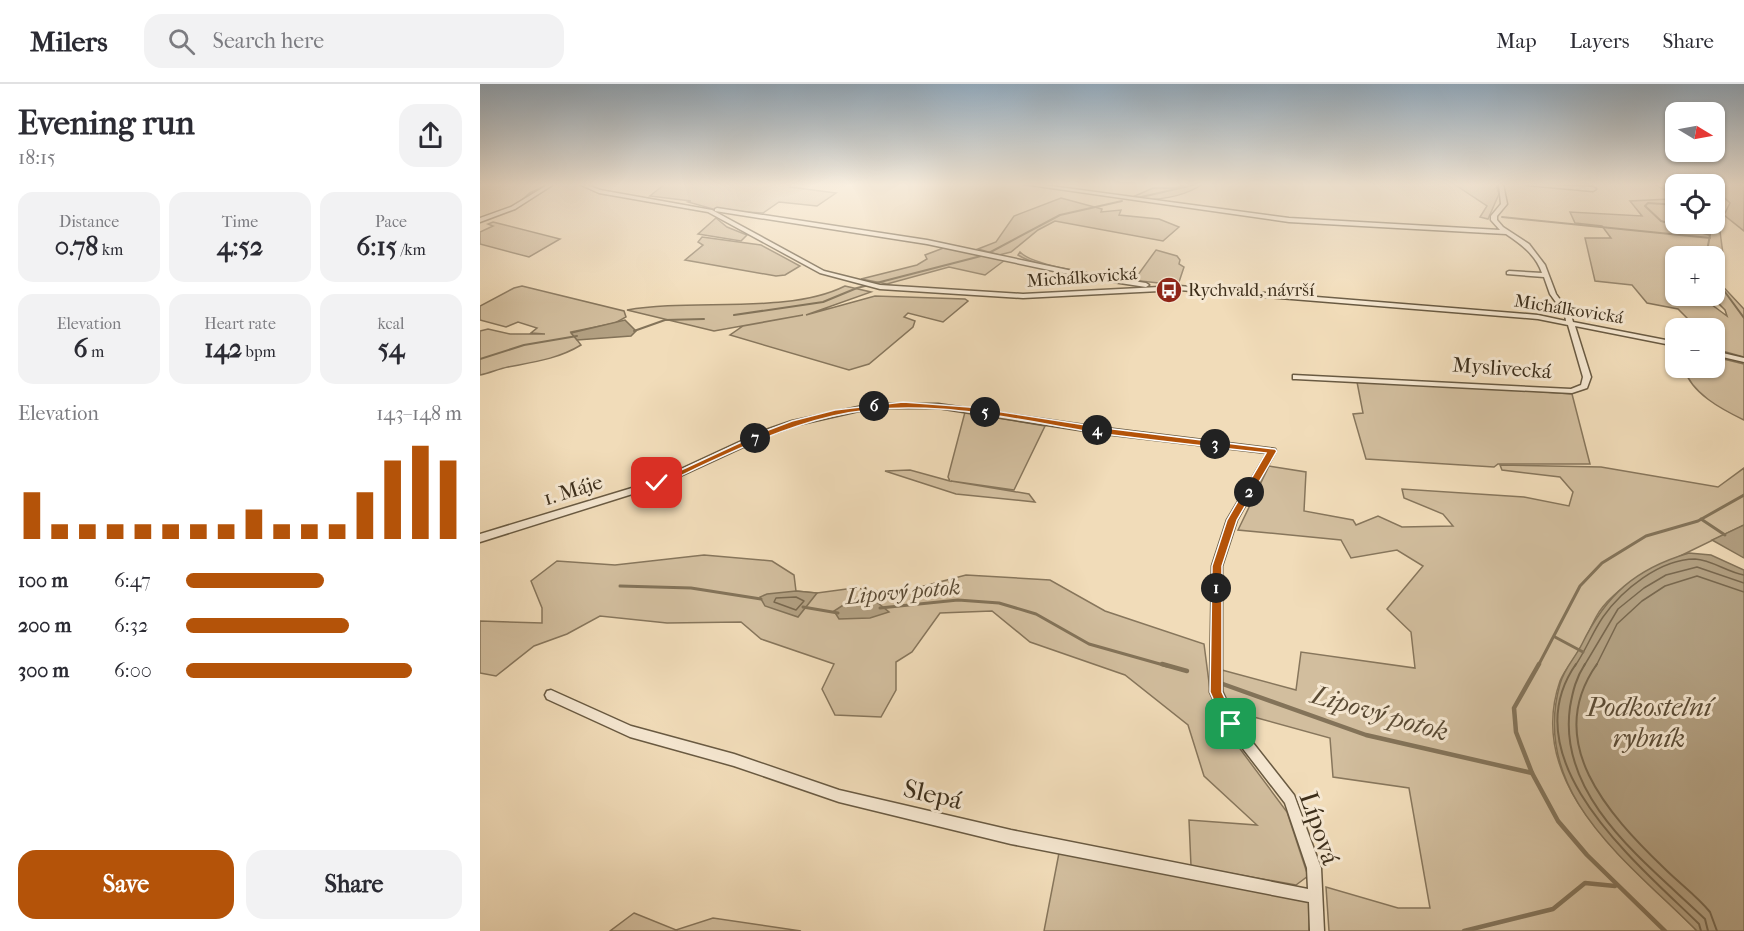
<!DOCTYPE html>
<html lang="en">
<head>
<meta charset="utf-8">
<style>
	:root { --surface:#fff; --page:#f2f2f3; --text:#2b2b33; --muted:#7c7c81; --line:#e1e1e2; --accent:#b45309 }
	body { margin:0; font-family:"IM FELL French Canon",serif; background:var(--page); color:var(--text); height:100vh; display:flex; flex-direction:column; font-size:22px; white-space:nowrap }
	* { box-sizing:border-box; margin:0 }
	p { font-size:20px; color:var(--muted) }
	.icon { flex:none; width:33px; height:33px; fill:none; stroke:currentColor; stroke-width:2; stroke-linecap:round; stroke-linejoin:round }
	.map { position:relative; flex:1; overflow:hidden }
	.details { display:flex; flex-direction:column; background:var(--surface); width:480px }
	.details>* { flex:none }
	.needle { width:39px; rotate:100deg }
	.tools { position:absolute; left:1185px; top:18px; display:grid; gap:12px }
	.tools a { display:grid; place-items:center; width:60px; height:60px; border-radius:12px; background:var(--surface); box-shadow:0 2px 4px #0004; font-size:30px }
	.pin { position:absolute; display:grid; place-items:center; width:51px; height:51px; color:#fff; margin:-26px; border-radius:12px; box-shadow:0 3px 9px #0006 }
	.km { position:absolute; width:30px; height:30px; margin:-15px; border-radius:50%; background:#222; color:#fff; font-size:16px; line-height:30px; text-align:center }
	.round { display:grid; place-items:center; flex:none; width:63px; height:63px; border-radius:18px; background:var(--page) }
	.summary { display:flex; align-items:center; justify-content:space-between; height:102px; padding:0 18px }
	h1 { font-size:33px; font-weight:700; line-height:45px }
	.figures { display:grid; grid-template-columns:repeat(3,1fr); gap:9px; height:102px; padding:6px 18px }
	.figures div { display:grid; align-content:center; border-radius:15px; background:var(--page); text-align:center }
	.figures b { font-size:26px; font-weight:700 }
	.figures small { font-size:16px; font-weight:400 }
	.figures p { font-size:16px }
	.chart { height:168px; padding:12px 18px }
	.chart p { display:flex; justify-content:space-between }
	.chart svg { width:100%; height:108px; margin-top:6px; stroke:var(--accent); stroke-width:6 }
	.primary-button { display:flex; gap:12px; margin-top:auto; padding:12px 18px }
	.primary-button a { flex:1; height:69px; border-radius:18px; background:var(--accent); color:#fff; font-size:24px; font-weight:700; line-height:69px; text-align:center }
	.primary-button a+a { background:var(--page); color:var(--text) }
	ul { padding:0 18px; list-style:none; font-size:20px }
	li { display:grid; grid-template-columns:96px 72px 1fr; align-items:center; height:45px }
	li i { height:15px; border-radius:8px; background:var(--accent) }
	header { display:flex; align-items:center; gap:36px; box-sizing:border-box; height:84px; padding:0 30px; background:var(--surface); border-bottom:2px solid var(--line) }
	header strong { font-size:28px }
	nav { display:flex; gap:33px; margin-inline-start:auto; font-size:21px }
	.search { width:420px; height:54px; background:var(--page); display:flex; align-items:center; gap:15px; box-sizing:border-box; padding:0 21px; border-radius:18px; color:var(--muted); font-size:22px }
	main { display:flex; flex:1; min-height:0 }
	.map>svg:first-child { display:block }
</style>
</head>
<body>
<header>
<strong>Milers</strong>
<div class="search"><svg class="icon" aria-label="search" viewBox="0 0 24 24"><circle cx="10" cy="10" r="6"/><path d="M15 15l6 6"/></svg>Search here</div>
<nav><a>Map</a><a>Layers</a><a>Share</a></nav>
</header>
<main>
<section class="details">
<div class="summary"><div><h1>Evening run</h1><p>18:15</p></div><a class="round"><svg class="icon" aria-label="share" viewBox="0 0 24 24"><path d="M12 15V3M7 8l5-5 5 5M5 13v7h14v-7"/></svg></a></div>
<div class="figures">
<div><p>Distance</p><b>0.78<small> km</small></b></div>
<div><p>Time</p><b>4:52</b></div>
<div><p>Pace</p><b>6:15<small> /km</small></b></div>
</div>
<div class="figures">
<div><p>Elevation</p><b>6<small> m</small></b></div>
<div><p>Heart rate</p><b>142<small> bpm</small></b></div>
<div><p>kcal</p><b>54</b></div>
</div>
<div class="chart"><p><span>Elevation</span>143–148 m</p>
<svg viewBox="0 0 160 44" preserveAspectRatio="none"><path d="M5 44V25M15 44V38M25 44V38M35 44V38M45 44V38M55 44V38M65 44V38M75 44V38M85 44V32M95 44V38M105 44V38M115 44V38M125 44V25M135 44V12M145 44V6M155 44V12"/></svg>
</div>
<ul>
<li><b>100 m</b>6:47<i style="width:50%"></i></li>
<li><b>200 m</b>6:32<i style="width:59%"></i></li>
<li><b>300 m</b>6:00<i style="width:82%"></i></li>
</ul>
<div class="primary-button"><a>Save</a><a>Share</a></div>
</section>
<div class="map">
<svg width="1264" height="847" viewBox="0 0 1264 847">
	<rect width="100%" height="100%" fill="#f1dcb9"/>
	<filter id="stains"><feTurbulence type="fractalNoise" baseFrequency=".00333" numOctaves="4"/><feColorMatrix values="0 0 0 0 .2 0 0 0 0 .09 0 0 0 0 .02 0 0 0 .5 -.17"/></filter>
	<radialGradient id="worn" r=".72"><stop offset=".6" stop-color="#630" stop-opacity="0"/><stop offset="1" stop-color="#630" stop-opacity=".3"/></radialGradient>
	<g fill="#d2be9e" stroke="#87765c" stroke-width="1.5">
		<polygon points="185,100 310,100 310,103 356,109 337,122 299,118 283,129 265,128 233,125 208,118 211,117 170,112"/>
		<path d="M705,100H723C702,114 673,117 648,115L673,104H696Z"/>
		<polygon points="974,100 1016,100 1019,110 1008,135 1000,133 1007,122"/>
		<polygon points="1174,100 1201,100 1196,100 1196,140 1234,140 1235,134 1239,140 1243,170 1235,178 1234,172 1196,172 1196,212 1220,212 1247,232 1245,226 1231,212 1234,212 1235,194 1264,225 1264,273 1235,265 1234,244 1217,244 1198,225 1167,219 1152,201 1115,197 1105,154 1131,154 1122,142 1095,139 1090,128 1162,132 1150,117 1190,115 1187,107"/>
		<polygon points="1231,100 1264,101 1264,147 1244,131 1250,119 1235,105 1234,100"/>
		<polygon points="581,114 622,125 621,128 641,126 639,131 679,135 699,143 683,157 575,137 558,146 531,168 519,171 498,165 516,158 534,132"/>
		<polygon points="236,134 247,143 267,151 261,157 218,150"/>
		<polygon points="13,138 21,140 80,155 49,173 0,160 0,148 13,142 8,140"/>
		<polygon points="222,153 281,161 320,182 305,191 296,192 205,176 223,161 218,158"/>
		<polygon points="466,163 525,176 505,191 469,183 407,200 381,195 437,181 447,175 445,171"/>
		<path d="M676,166L697,172L700,176L699,180L704,183L698,201C661,197 568,190 538,171L540,168C555,184 631,192 655,195Z"/>
		<path d="M42,202L144,227L146,233L135,239L91,248L101,261C78,275 54,278 28,283C18,285 10,289 0,291V247L8,245L30,250H65L51,249L57,244L38,238L26,243L0,236V222L34,204Z"/>
		<path d="M365,202L391,208L326,231L395,212L485,215L488,217L463,238L428,229L424,233L435,237L433,243L389,280L369,286L250,251L263,242L323,231L234,247L147,226C212,214 307,231 365,202Z"/>
		<path d="M1235,273L1264,280V336C1241,325 1211,309 1204,284H1234Z"/>
		<polygon points="877,298 980,302 1092,310 1110,380 1018,380 1014,383 886,375 873,330 883,329"/>
		<polygon points="485,328 565,342 534,406 471,397 549,410 555,418 476,410 405,387 430,386 470,397 468,393"/>
		<path d="M1020,381L1121,383L1238,403L1264,384V441L1163,490C1147,500 1125,516 1116,533C1110,544 1106,555 1099,566C1093,577 1085,585 1080,597C1043,703 1153,782 1217,847H849L846,803L918,824H950L929,704L853,693L850,654L752,627L743,607L742,586L816,606L821,568L935,584L931,548L907,525L943,482L917,466L871,474L861,456L758,446L789,382L826,388L824,427L873,436L876,441L898,432L922,443L973,442L963,430L924,414L922,405L1044,413L1089,422L1093,408L1080,393L1022,386Z"/>
		<polygon points="224,471 292,477 314,491 316,507 337,509 374,504 417,509 486,491 570,496 625,527 724,560 730,606 746,646 807,728 828,792 816,801 711,782 709,736 777,741 724,692 708,641 645,591 550,558 512,527 460,529 432,568 416,578 416,606 401,633 355,631 342,605 354,580 281,555 261,538 187,539 120,532 87,550 54,562 16,592 0,589 0,537 62,539 62,524 51,497 77,477 135,481"/>
		<polygon points="579,769 830,817 829,847 564,847"/>
		<polygon points="154,829 196,846 233,834 321,847 130,847"/>
	</g>
	<g fill="#b3a183" stroke="#837359" stroke-width="1.5">
		<polygon points="145,236 156,247 151,252 97,256 91,249"/>
		<polygon points="1264,441 1264,474 1232,456"/>
		<path d="M1209,469L1231,471L1264,486V847H1217C1150,779 1049,710 1080,600C1084,585 1095,574 1102,560C1126,511 1155,485 1209,469Z"/>
		<polygon points="316,507 337,509 318,533 285,522 280,513 287,510"/>
		<polygon points="384,514 393,515 409,528 390,534 359,535 354,527 371,516"/>
	</g>
	<g fill="none" stroke-linecap="round" stroke-linejoin="round">
		<g stroke="#78684f" stroke-width="1.5">
			<polygon points="316,513 324,517 316,526 294,518 296,514"/>
			<path d="M1095,582C1106,566 1112,549 1123,533C1142,506 1180,475 1215,475C1232,476 1247,488 1264,491"/>
			<polyline points="1104,582 1138,525 1164,504 1186,491 1217,483 1264,499"/>
			<polyline points="1116,582 1137,540 1162,517 1185,502 1217,492 1264,508"/>
		</g>
		<g stroke="#78684f" stroke-width="2">
			<path d="M1096,580C1029,676 1159,781 1219,840L1221,847"/>
			<path d="M1105,580C1096,594 1093,606 1090,623C1077,714 1167,779 1225,835L1228,847"/>
			<path d="M1117,580C1062,658 1128,730 1184,784C1199,799 1217,812 1230,828L1237,847"/>
		</g>
		<g stroke="#837359" stroke-width="2">
			<polyline points="1185,100 1196,105"/>
			<polyline points="657,114 718,100"/>
			<polyline points="40,118 50,109 70,100"/>
			<polyline points="1196,121 1168,119 1165,122 1181,137 1230,151 1226,172"/>
			<polyline points="1022,133 1230,154"/>
			<polyline points="1228,140 1230,151"/>
			<polyline points="1234,200 1245,208 1264,234"/>
			<polyline points="254,231 343,218 377,204 505,171 580,131 642,117"/>
			<polyline points="154,247 185,236 224,235"/>
			<polyline points="0,275 44,261 97,252"/>
		</g>
		<g stroke="#837359" stroke-width="3">
			<polyline points="1221,435 1245,451"/>
			<polyline points="140,502 211,504 281,515"/>
			<polyline points="323,523 358,529"/>
			<polyline points="400,524 478,516 519,519 556,530 609,560 687,582"/>
			<polyline points="1075,553 1103,568"/>
			<polyline points="1058,582 1100,502 1122,479 1166,452 1218,437 1264,411"/>
		</g>
		<g stroke="#837359" stroke-width="4.5">
			<polyline points="682,580 707,587"/>
			<polyline points="1059,580 1034,624 1036,648 1052,689 1078,737 1107,771 1185,847"/>
			<polyline points="740,599 886,651 1052,689"/>
			<polyline points="984,847 1073,825 1105,799 1135,802"/>
		</g>
		<g stroke="#695a42" stroke-width="3">
			<g id="minor">
				<polygon points="69,100 74,100 35,125 0,138 0,134 31,123"/>
				<path d="M99,100H105L120,106L232,126L344,187L400,201L543,210L699,202L1058,231L1086,237L1085,231L1070,210L1064,193L1027,190V188L1029,187L1062,189C1056,171 1041,160 1026,150L809,138L543,100H556L809,134L1020,146L1011,136V132L1021,120L1019,100H1023L1027,120L1017,132V136L1023,143L1049,160L1065,181L1076,210L1091,231L1093,238L1196,258V262L1095,242L1111,293L1107,304L1092,309L816,295H813V291L1091,305L1101,301L1103,293L1088,241L1058,235L699,206L543,214L400,205L340,189L228,128L119,109Z"/>
				<polygon points="1045,100 1113,103 1116,105 1113,107 1047,101"/>
				<polygon points="237,124 447,156 607,190 666,199 669,201 666,203 607,194 447,160 235,127 235,125"/>
				<polygon points="1234,267 1264,274 1264,278 1234,271"/>
				<polygon points="392,320 458,320 625,344 795,365 796,367 757,436 742,482 742,608 755,636 814,711 841,784 844,847 830,847 829,818 531,760 359,718 254,682 150,653 67,615 65,611 67,607 71,606 151,642 254,670 359,706 531,746 828,805 827,784 805,719 747,644 730,608 732,482 747,436 787,369 625,350 458,324 392,324 317,341 289,351 181,401 0,458 0,450 175,397 283,347 312,337"/>
			</g>
		</g>
		<use href="#minor" fill="#f6e8d2" fill-rule="evenodd"/>
	</g>
	<linearGradient id="sky" x2="0" y2="1"><stop stop-color="#93acc0"/><stop offset="0.46" stop-color="#f9efe0"/><stop offset="1" stop-color="#f9efe0" stop-opacity="0"/></linearGradient>
	<rect width="1264" height="219" fill="url(#sky)"/>
	<path fill="#b45309" stroke="#fff" stroke-width="1.5" d="M423,318L489,323L625,344L795,365L797,367L757,436L742,482V608L757,640L755,644H746L730,608L732,482L747,436L786,369C732,363 678,357 624,350C535,336 443,311 353,332C293,346 237,375 181,401L173,399L283,348L312,337L355,326Z"/>
	<defs>
		<g id="bus-disc" transform="scale(1.35)"><circle r="9.5" fill="#8f2418" stroke="#f6e8d2"/><path d="M-5-6H5V4H4V6H2V4H-2V6H-4V4H-5ZM-3.5-4V0h7V-4ZM-3.5 1.2v1.5H-2V1.2ZM2 1.2v1.5H3.5V1.2Z" fill="#fff"/></g>
	</defs>
	<g fill-rule="evenodd">
		<use href="#bus-disc" x="689" y="206"/>
	</g>
	<g text-anchor="middle" stroke-width="6" stroke-linejoin="round" paint-order="stroke">
		<g font-size="18" fill="#3c2e1b" stroke="#f6e8d2">
			<text transform="translate(602 193) rotate(-4)" y="6">Michálkovická</text>
			<text transform="translate(1089 225) rotate(9)" y="6">Michálkovická</text>
		</g>
		<g font-size="18" fill="#3c2e1b" stroke="#f6e8d2" text-anchor="start">
			<text x="708" y="212">Rychvald, návrší</text>
		</g>
		<g font-size="21" fill="#3c2e1b" stroke="#f6e8d2">
			<text transform="translate(1022 284) rotate(4)" y="7">Myslivecká</text>
			<text transform="translate(93 406) rotate(-17)" y="7">1. Máje</text>
		</g>
		<g font-size="22" font-style="italic" fill="#5a4b35" stroke="#f6e8d2">
			<text transform="translate(423 507) rotate(-5)" y="8">Lipový potok</text>
		</g>
		<g font-size="26" fill="#3c2e1b" stroke="#f6e8d2">
			<text transform="translate(453 710) rotate(13)" y="9">Slepá</text>
			<text transform="translate(840 744) rotate(71)" y="9">Lípová</text>
		</g>
		<g font-size="27" font-style="italic" fill="#5a4b35" stroke="#f6e8d2">
			<text x="1169" y="632">Podkostelní<tspan x="1169" dy="31">rybník</tspan></text>
			<text transform="translate(900 629) rotate(16)" y="9">Lipový potok</text>
		</g>
	</g>
	<rect width="100%" height="100%" filter="url(#stains)"/>
	<rect width="100%" height="100%" fill="url(#worn)"/>
</svg>
<div class="tools">
<a><svg class="needle" viewBox="-14 -14 28 28"><path d="M0-13l5 13h-10z" fill="#e53935"/><path d="M0 13l5-13h-10z" fill="#7c7c81"/></svg></a>
<a><svg class="icon" aria-label="locate" viewBox="0 0 24 24"><circle cx="12" cy="12" r="6"/><path d="M12 2v4M12 18v4M2 12h4M18 12h4"/></svg></a>
<a>+</a>
<a>−</a>
</div>
<div class="pin" style="left:751px;top:640px;background:#1e9e55"><svg class="icon" aria-label="arrive" viewBox="0 0 24 24"><path d="M6 21V4h12l-3 4 3 4H6"/></svg></div>
<div class="pin" style="left:177px;top:399px;background:#d93025"><svg class="icon" aria-label="check" viewBox="0 0 24 24"><path d="M5 12l5 5 9-10"/></svg></div>
<b class="km" style="left:736px;top:504px">1</b>
<b class="km" style="left:769px;top:408px">2</b>
<b class="km" style="left:735px;top:360px">3</b>
<b class="km" style="left:617px;top:346px">4</b>
<b class="km" style="left:505px;top:328px">5</b>
<b class="km" style="left:394px;top:322px">6</b>
<b class="km" style="left:275px;top:354px">7</b>
</div>
</main>
</body>
</html>
